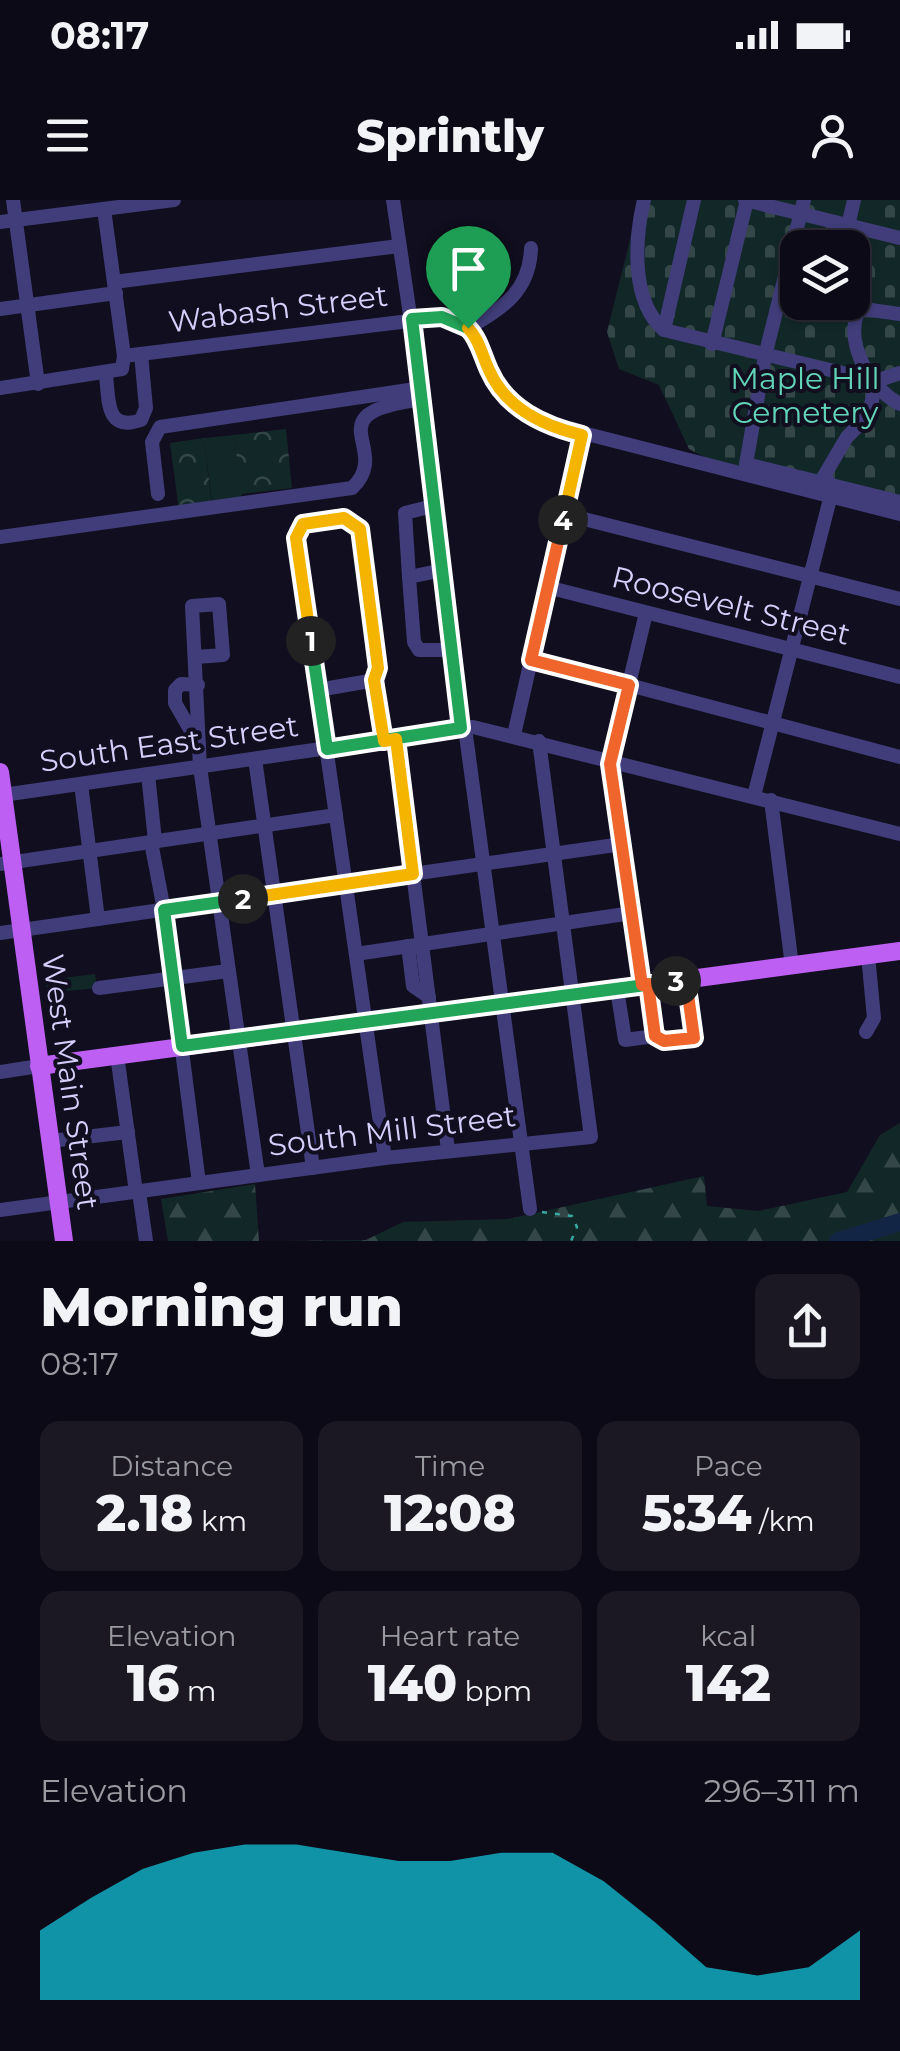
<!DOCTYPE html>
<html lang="en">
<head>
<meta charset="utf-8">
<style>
	:root { --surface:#0d0a17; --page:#1b1824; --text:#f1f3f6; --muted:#9a9aa1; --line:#2d2b36; --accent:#12cee5 }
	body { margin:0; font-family:Montserrat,sans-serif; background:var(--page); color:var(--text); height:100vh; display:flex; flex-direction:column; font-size:38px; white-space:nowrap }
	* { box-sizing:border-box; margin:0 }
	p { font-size:32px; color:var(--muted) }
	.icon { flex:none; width:55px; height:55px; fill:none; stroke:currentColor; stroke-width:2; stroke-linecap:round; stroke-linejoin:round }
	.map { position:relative; height:1041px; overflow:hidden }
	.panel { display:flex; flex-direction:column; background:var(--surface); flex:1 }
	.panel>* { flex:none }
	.buttons { position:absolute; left:780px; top:30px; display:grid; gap:20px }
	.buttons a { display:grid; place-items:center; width:90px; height:90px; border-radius:20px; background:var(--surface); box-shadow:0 2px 8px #0004,0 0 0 2px var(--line); font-size:50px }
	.pin { position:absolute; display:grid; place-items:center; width:85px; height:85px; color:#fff; margin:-102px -42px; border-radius:50% 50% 50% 0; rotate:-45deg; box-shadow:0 0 10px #0007 }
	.pin .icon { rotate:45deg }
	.km { position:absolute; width:50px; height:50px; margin:-25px; border-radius:50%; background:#222; color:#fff; font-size:28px; line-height:50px; text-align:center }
	.round { display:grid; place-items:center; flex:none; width:105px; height:105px; border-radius:20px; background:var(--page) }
	.head { display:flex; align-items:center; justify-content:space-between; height:170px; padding:0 40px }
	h1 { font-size:55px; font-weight:800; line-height:75px }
	.figures { display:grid; grid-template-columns:repeat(3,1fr); gap:15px; height:170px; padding:10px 40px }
	.figures div { display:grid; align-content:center; border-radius:20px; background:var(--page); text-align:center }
	.figures b { font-size:50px; font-weight:800 }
	.figures small { font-size:28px; font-weight:400 }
	.figures p { font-size:28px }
	.chart { height:280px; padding:20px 40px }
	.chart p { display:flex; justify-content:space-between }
	.chart svg { width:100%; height:180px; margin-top:10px; fill:var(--accent); opacity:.7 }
	.status { display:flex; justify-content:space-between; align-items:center; height:70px; padding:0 50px; background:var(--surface); direction:ltr }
	.status svg { height:28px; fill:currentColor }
	header { display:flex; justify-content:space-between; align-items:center; height:130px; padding:0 40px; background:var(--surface); font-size:45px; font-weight:800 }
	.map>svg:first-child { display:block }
</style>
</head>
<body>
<div class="status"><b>08:17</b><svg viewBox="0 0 49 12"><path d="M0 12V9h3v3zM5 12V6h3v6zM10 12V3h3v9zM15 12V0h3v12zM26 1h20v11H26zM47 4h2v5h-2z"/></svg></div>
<header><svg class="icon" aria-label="menu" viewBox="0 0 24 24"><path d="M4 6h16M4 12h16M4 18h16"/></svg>Sprintly<svg class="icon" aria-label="person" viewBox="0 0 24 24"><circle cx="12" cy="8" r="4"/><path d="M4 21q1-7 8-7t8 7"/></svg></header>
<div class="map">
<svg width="900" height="1041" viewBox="0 0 900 1041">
	<defs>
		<pattern id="forest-firs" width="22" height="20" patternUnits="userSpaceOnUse" patternTransform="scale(2.5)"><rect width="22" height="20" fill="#122828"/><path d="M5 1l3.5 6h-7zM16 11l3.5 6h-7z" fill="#344648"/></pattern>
		<pattern id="cemetery-stones" width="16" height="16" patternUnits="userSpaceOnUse" patternTransform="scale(2.5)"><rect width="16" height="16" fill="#122828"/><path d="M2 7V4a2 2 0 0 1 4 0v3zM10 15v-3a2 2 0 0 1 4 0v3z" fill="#344648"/></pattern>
		<pattern id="park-crowns" width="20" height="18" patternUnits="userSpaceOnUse" patternTransform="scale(2.5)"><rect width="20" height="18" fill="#122828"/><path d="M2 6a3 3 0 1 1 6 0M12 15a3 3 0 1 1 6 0" fill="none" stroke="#344648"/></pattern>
	</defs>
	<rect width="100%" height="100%" fill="#110e1f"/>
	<g fill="#122828">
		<polygon points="234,235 242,298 212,302 204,238"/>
		<polygon points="95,774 97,788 47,793 46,780"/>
	</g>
	<g fill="url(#forest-firs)">
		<polygon points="900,923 900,1041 282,1041 366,1040 403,1022 508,1019 704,976 707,1006 758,1011 847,992 880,935"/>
		<polygon points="255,984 259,1041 168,1041 161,999"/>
	</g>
	<path fill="url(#cemetery-stones)" fill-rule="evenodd" d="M640,0H900V317L742,277L689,249L659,185L619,169L607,132ZM798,48H852V102H798Z"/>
	<g fill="url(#park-crowns)">
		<polygon points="286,229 292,288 241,294 234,235"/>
		<polygon points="204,238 212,306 179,310 170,243"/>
	</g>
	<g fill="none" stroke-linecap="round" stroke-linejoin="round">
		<polyline stroke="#122544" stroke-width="18" points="838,1041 900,1022"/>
		<polyline stroke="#37a8a2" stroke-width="2.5" stroke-dasharray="5 8" stroke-linecap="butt" points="542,1012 572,1016 577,1027 571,1041"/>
		<g stroke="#403d7a" stroke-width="14">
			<polyline points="13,0 38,184"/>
			<polyline points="393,0 433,271 461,528"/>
			<path d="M644,0C635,38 630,101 664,130L876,181L869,215L847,237L824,276L833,287L754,596"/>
			<polyline points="745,0 900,38"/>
			<polyline points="804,0 765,156 746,264 900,302"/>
			<polyline points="0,22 174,0"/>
			<polyline points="848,26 854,0"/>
			<polyline points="114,82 399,46"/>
			<polyline points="0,109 116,93"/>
			<path d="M900,114L864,109L857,114C846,145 871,190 900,204"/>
			<path d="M468,128C502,109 530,91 531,48"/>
			<polyline points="664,130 694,0"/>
			<polyline points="712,144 747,0"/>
			<polyline points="124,156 442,117 472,131 502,192 544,223 900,314"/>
			<path d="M106,175C109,202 106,232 141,220L146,208L141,154"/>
			<polyline points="876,181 900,173"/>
			<polyline points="0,188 122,169 124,156 104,9"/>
			<polyline points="158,294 152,242 160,227 422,188"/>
			<polyline points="564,314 900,399"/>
			<path d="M0,337L352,288C395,248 309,213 424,199"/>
			<polyline points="443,370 409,377 414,442 419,450 451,450"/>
			<polyline points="409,377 405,313 437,305"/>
			<polyline points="547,387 900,477"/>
			<polyline points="196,457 223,455 219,404 192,406 200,567 258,975"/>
			<polyline points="531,459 900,557"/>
			<polyline points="198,485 181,484 175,490 175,503 199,545"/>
			<polyline points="318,490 375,480"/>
			<polyline points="465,528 530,1009"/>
			<polyline points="514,535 582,235"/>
			<polyline points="396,539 448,950"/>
			<polyline points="384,541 360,329 336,317 303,324 296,337 385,958"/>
			<polyline points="255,559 313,968"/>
			<polyline points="148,574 155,641"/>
			<polyline points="81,584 98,719"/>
			<polyline points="3,595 473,527 900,634"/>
			<polyline points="771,600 792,766"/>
			<polyline points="151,642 164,710 199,983"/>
			<polyline points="0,664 336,615"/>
			<polyline points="0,733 622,644"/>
			<polyline points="408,746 413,786 429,797"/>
			<polyline points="356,754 632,713"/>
			<polyline points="642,785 610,563 646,413"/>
			<polyline points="648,785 655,836 664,841 693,837 687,779"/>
			<polyline points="99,788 228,771"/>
			<polyline points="617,789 625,840 655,836"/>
			<polyline points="866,832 874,818 868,755"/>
			<polyline points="117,855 136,992"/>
			<polyline points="0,872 39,866"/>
			<polyline points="50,941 128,932"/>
			<polyline points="139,992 146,1041"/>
			<polyline points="0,1010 385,958 591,937 539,541"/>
		</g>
		<g stroke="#bd5ff3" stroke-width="18">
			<polyline points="0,572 64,1041"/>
			<polyline points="39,866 900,751"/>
		</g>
	</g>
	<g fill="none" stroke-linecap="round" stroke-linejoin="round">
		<g stroke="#fff" stroke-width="20">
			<polyline id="split-1" points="311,441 327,549 461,528 412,119 442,117 468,128"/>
		</g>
		<g stroke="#fff" stroke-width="20">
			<polyline id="split-2" points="243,699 413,674 396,539 384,541 374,480 378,468 360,329 344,318 303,324 296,338 311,441"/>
		</g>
		<g stroke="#fff" stroke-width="20">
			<polyline id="split-3" points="243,699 164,710 182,846 676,781"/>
		</g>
		<g stroke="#fff" stroke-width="20">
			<polyline id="split-4" points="563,320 531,460 629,485 610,564 642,785 648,784 655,836 664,841 694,838 686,780 676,781"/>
		</g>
		<g stroke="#fff" stroke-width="20">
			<path id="split-5" d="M468,128C479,139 482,155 489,170C506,209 544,226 582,235L563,320"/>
		</g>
		<use href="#split-1" stroke="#22a559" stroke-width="12"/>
		<use href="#split-2" stroke="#f5b400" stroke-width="12"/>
		<use href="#split-3" stroke="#22a559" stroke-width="12"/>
		<use href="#split-4" stroke="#f0652b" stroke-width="12"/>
		<use href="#split-5" stroke="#f5b400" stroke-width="12"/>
	</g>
	<g text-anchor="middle" stroke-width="8" stroke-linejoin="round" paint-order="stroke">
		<g font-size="30" fill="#d5cffb" stroke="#110e1f">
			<text transform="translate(278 109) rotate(-7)" y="10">Wabash Street</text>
			<text transform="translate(731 406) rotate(14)" y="10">Roosevelt Street</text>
			<text transform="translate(169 544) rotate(-8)" y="10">South East Street</text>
			<text transform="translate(70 882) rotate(82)" y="10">West Main Street</text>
			<text transform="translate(392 931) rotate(-7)" y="10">South Mill Street</text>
		</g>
		<g font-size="30" fill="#62d5b9" stroke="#110e1f">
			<text x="805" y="189">Maple Hill<tspan x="805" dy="34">Cemetery</tspan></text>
		</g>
	</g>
</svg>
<div class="buttons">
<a><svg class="icon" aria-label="layers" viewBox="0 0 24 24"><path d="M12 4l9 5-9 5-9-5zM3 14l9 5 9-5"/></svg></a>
</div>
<div class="pin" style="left:468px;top:128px;background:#1e9e55"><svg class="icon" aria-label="arrive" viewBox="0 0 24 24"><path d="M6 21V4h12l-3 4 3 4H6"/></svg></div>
<b class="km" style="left:311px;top:441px">1</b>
<b class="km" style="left:243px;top:699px">2</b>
<b class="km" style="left:676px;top:781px">3</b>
<b class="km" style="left:563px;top:320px">4</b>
</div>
<section class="panel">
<div class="head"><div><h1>Morning run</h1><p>08:17</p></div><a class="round"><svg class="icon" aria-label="share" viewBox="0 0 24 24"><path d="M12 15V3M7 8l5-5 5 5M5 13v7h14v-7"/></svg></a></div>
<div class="figures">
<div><p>Distance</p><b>2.18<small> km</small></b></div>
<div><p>Time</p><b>12:08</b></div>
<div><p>Pace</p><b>5:34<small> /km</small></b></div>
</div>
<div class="figures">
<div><p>Elevation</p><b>16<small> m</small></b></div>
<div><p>Heart rate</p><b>140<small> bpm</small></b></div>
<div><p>kcal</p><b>142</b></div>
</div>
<div class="chart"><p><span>Elevation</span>296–311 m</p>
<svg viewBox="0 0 160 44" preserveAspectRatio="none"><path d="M0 44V27L10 19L20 12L30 8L40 6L50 6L60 8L70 10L80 10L90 8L100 8L110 15L120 25L130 36L140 38L150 36L160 27V44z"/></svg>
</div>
</section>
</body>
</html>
